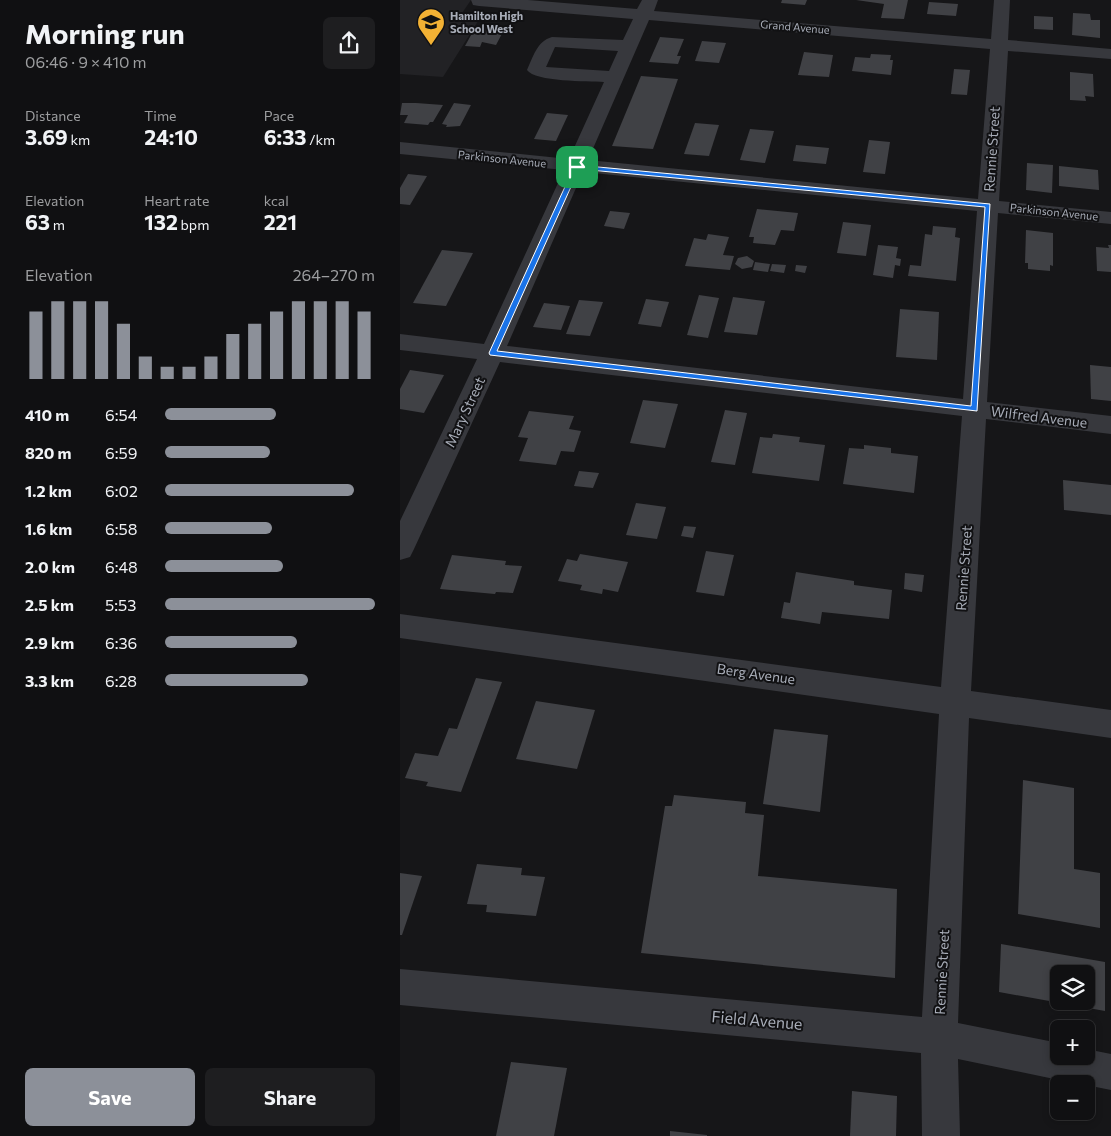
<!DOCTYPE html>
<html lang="en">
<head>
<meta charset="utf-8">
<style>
	:root { --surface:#101012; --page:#1e1e20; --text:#f1f3f6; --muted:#9c9d9f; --line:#303032; --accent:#8c9099 }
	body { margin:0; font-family:Commissioner,sans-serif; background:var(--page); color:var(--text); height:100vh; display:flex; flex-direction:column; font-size:19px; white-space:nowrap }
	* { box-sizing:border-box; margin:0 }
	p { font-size:16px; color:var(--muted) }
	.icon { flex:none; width:28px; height:28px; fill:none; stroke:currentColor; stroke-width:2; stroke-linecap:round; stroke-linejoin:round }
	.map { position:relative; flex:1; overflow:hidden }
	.sheet { display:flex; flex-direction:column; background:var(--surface); width:400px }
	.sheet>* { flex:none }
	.fabs { position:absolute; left:650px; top:965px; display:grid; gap:10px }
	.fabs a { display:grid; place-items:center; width:45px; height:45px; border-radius:8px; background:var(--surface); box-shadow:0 2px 8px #0003,0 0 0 1px var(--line); font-size:25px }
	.pin { position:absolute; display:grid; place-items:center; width:42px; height:42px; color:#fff; margin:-21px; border-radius:10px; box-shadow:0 2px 8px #0006 }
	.round { display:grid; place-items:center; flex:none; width:52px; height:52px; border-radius:8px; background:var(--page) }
	.head { display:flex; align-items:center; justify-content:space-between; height:85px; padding:0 25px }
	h1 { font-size:28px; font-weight:700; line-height:38px }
	.figures { display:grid; grid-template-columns:repeat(3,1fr); gap:8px; height:85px; padding:5px 25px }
	.figures div { display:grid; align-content:center }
	.figures b { font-size:21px; font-weight:700 }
	.figures small { font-size:14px; font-weight:400 }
	.figures p { font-size:14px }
	.chart { height:140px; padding:10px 25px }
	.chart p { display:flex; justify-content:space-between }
	.chart svg { width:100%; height:90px; margin-top:5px; stroke:var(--accent); stroke-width:6 }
	.cta { display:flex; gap:10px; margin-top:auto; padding:10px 25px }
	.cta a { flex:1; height:58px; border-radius:8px; background:var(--accent); color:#fff; font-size:20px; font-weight:700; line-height:58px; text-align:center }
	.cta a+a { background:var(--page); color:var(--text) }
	ul { padding:0 25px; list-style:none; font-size:16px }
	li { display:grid; grid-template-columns:80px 60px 1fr; align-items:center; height:38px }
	li i { height:12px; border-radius:6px; background:var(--accent) }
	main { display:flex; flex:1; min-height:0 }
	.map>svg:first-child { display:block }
</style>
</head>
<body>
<main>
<section class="sheet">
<div class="head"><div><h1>Morning run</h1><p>06:46 · 9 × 410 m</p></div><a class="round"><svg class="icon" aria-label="share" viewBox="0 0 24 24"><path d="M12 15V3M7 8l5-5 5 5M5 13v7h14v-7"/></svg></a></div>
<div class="figures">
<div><p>Distance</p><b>3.69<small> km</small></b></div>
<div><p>Time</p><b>24:10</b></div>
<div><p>Pace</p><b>6:33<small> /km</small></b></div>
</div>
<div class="figures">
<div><p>Elevation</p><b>63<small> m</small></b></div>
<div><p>Heart rate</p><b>132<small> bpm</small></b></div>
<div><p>kcal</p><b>221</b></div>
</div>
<div class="chart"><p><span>Elevation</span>264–270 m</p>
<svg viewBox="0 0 160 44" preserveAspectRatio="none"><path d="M5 44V11M15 44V6M25 44V6M35 44V6M45 44V17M55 44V33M65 44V38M75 44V38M85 44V33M95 44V22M105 44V17M115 44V11M125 44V6M135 44V6M145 44V6M155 44V11"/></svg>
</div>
<ul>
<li><b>410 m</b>6:54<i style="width:53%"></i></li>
<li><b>820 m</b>6:59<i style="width:50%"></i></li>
<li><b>1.2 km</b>6:02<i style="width:90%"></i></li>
<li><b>1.6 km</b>6:58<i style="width:51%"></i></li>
<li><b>2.0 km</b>6:48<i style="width:56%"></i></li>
<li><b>2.5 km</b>5:53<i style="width:100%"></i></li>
<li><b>2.9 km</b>6:36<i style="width:63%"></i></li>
<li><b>3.3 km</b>6:28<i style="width:68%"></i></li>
</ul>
<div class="cta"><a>Save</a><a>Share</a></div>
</section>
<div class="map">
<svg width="711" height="1136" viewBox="0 0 711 1136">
	<rect width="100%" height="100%" fill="#161618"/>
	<polygon fill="#222225" points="0,0 71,0 60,16 80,18 43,77 0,74"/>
	<g fill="#404145" fill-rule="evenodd">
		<polygon points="382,0 407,0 405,5 381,3"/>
		<polygon points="456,0 508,0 504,19 481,18 484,4"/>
		<polygon points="529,2 558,4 556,16 527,14"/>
		<polygon points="673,13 690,14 691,20 700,20 700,38 672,35"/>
		<polygon points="634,16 653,17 653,30 634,29"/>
		<polygon points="88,25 99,25 98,28 105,28 96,45 82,42 80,47 65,46 76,26 87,27"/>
		<polygon points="260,37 284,39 277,56 281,56 278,64 249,62"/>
		<polygon points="302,41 326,43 319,63 295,61"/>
		<polygon points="404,52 433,55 429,77 398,75"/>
		<polygon points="471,54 491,55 490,60 493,60 491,75 452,71 455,57 470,58"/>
		<polygon points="554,69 570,70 567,95 551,94"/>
		<polygon points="670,72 693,74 694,97 685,96 686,101 670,100"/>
		<polygon points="241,76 278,79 253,149 212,146"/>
		<polygon points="2,103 16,103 43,105 33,122 30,122 28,125 4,123 8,115 0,115"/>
		<polygon points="54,103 71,105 60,126 46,127 47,125 42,124"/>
		<polygon points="147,113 168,115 156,141 134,139"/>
		<polygon points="295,123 319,125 309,156 284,154"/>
		<polygon points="350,129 374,131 365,163 340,160"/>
		<polygon points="469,140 490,142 485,174 463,172"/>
		<polygon points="396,145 429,148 426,164 393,161"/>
		<polygon points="627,163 653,165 652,193 626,190"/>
		<polygon points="659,166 698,170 699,190 659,186"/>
		<polygon points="8,174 27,176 10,205 0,204 0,188"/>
		<polygon points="357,209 398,213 394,231 381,230 375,245 353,243 354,237 349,237"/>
		<polygon points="210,211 230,213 224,229 204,226"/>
		<polygon points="443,222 471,225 466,256 437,253"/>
		<polygon points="533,226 556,228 555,237 560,238 556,281 508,276 510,265 521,266 525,234 532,235"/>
		<polygon points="626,230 653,233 653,266 650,265 650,271 628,269 628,263 625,263"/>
		<polygon points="308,234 329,237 323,255 334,256 330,270 285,266 294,238 306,240"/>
		<polygon points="478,245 498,247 496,258 501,259 500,266 495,265 493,278 473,275"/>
		<polygon points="708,245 711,245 711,272 697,271 696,247 709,248"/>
		<polygon points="42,250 73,253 46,306 13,303"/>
		<polygon points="347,256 354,261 352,267 342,269 335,264 338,258"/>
		<polygon points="355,262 370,264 368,272 353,270"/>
		<polygon points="372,264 386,265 384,273 370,271"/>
		<polygon points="396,265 407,266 405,273 395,271"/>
		<polygon points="299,295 319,298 308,338 287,335"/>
		<polygon points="333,297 365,301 357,335 324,332"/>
		<polygon points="246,299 269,302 261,327 238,324"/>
		<polygon points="179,300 203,302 190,336 166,334"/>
		<polygon points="144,303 170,306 161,330 133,327"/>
		<polygon points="500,309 539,312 537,360 496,357"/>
		<polygon points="690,365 711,367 711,401 691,399"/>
		<polygon points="10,370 44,375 24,413 0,409 0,389"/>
		<polygon points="243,400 278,404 265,448 230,443"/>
		<polygon points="325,410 347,413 335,465 311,462"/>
		<polygon points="129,411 174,416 169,429 181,431 174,452 161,451 156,465 119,461 128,438 118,437"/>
		<polygon points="373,434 400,437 399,442 425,445 419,481 352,473 360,437 372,438"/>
		<polygon points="464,445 491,448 491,453 518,456 514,493 443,484 449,448 464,449"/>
		<polygon points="179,471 199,473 193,488 174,486"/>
		<polygon points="663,480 711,485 711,515 664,510"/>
		<polygon points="236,503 266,507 257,539 226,535"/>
		<polygon points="284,526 296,527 293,538 281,536"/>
		<polygon points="306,551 334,555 324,596 296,592"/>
		<polygon points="180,554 228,562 218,592 203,589 202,594 180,590 182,585 158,581 167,559 177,561"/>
		<polygon points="52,555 106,561 105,565 122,566 113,593 96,592 95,594 40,589"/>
		<polygon points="396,572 454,581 454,585 492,590 489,619 422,612 420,624 381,618 384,602 390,603"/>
		<polygon points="505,573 524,575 522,592 504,589"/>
		<polygon points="76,678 102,682 61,792 26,786 28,782 5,778 15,753 38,756 49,728 57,729"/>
		<polygon points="136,701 195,710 177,769 116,759"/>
		<polygon points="374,729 428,735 420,812 363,804"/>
		<polygon points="623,780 674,788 674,869 700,873 700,928 618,914"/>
		<polygon points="274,795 346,802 345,813 364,815 358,876 497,889 495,978 241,953 265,806 272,806"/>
		<polygon points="77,864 122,868 121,875 145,877 136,916 86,912 87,905 67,904"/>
		<polygon points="0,873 22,876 2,935 0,935"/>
		<path d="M601,944L705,962V1011L599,992ZM659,974H686V1001H659Z"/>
		<polygon points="111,1062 167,1068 154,1136 96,1136"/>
		<polygon points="452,1091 497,1096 496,1136 450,1136"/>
		<polygon points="270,1131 307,1135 307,1136 270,1136"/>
	</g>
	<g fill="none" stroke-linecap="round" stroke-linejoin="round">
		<path fill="#37383d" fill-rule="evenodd" d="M71,0H128L237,9L242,0H258L254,11L591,39L594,0H610L608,40L711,49V59L608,51L599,201L711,212V224L598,213L587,402L711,416V434L586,419L571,691L711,710V738L569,718L558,1023L659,1043V1056H686V1049L711,1054V1090L686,1085V1084H678L558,1059L560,1136H522L521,1053L0,1005V969L522,1017L539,714L0,638V614L541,687L562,416L100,362L14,549L10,557L0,560V521L77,359L0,350V334L84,344L164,170L0,154V142L169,159L204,82C188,81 135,82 127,70C133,57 137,41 152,37L223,40L233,19L79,6L73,5ZM249,20L590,49L578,199L188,160ZM155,47L218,51L209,71L146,67ZM183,172L577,211L563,399L107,346Z"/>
	</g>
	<path fill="#1a73e8" stroke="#fff" fill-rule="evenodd" d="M177,165L590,204L577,411L90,355L89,353L174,167ZM179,169L585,207L571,406L97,351Z"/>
	<defs>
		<g id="school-pin" transform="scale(1.4375)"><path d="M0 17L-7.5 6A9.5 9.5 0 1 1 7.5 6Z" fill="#f2b134" stroke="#111113"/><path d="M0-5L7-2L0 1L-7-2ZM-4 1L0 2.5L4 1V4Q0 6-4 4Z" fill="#111"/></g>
	</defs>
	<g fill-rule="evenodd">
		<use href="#school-pin" x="31" y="22"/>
	</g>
	<g text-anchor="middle" stroke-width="4" stroke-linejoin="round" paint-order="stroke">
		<g font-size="11" font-weight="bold" fill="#a8adb8" stroke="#111113" text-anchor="start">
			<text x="50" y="20">Hamilton High<tspan x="50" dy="13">School West</tspan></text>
		</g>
		<g font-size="11" fill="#a8adb8" stroke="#111113">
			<text transform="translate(395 27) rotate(5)" y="4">Grand Avenue</text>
			<text transform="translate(102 159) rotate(6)" y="4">Parkinson Avenue</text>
			<text transform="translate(654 212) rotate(6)" y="4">Parkinson Avenue</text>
		</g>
		<g font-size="14" fill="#a8adb8" stroke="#111113">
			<text transform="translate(592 149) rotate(-86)" y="5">Rennie Street</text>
			<text transform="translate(65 412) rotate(-65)" y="5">Mary Street</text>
			<text transform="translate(639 417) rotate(7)" y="5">Wilfred Avenue</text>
			<text transform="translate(564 568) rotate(-86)" y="5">Rennie Street</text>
			<text transform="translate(356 674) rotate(8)" y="5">Berg Avenue</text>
			<text transform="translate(542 972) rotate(-87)" y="5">Rennie Street</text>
		</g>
		<g font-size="16" fill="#a8adb8" stroke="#111113">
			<text transform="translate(357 1020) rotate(5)" y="6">Field Avenue</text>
		</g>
	</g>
</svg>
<div class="fabs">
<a><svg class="icon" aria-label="layers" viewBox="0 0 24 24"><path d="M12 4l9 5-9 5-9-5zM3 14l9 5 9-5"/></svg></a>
<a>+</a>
<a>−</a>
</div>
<div class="pin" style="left:177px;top:167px;background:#1e9e55"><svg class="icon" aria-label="arrive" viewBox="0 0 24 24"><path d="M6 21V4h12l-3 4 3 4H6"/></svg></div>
</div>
</main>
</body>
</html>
